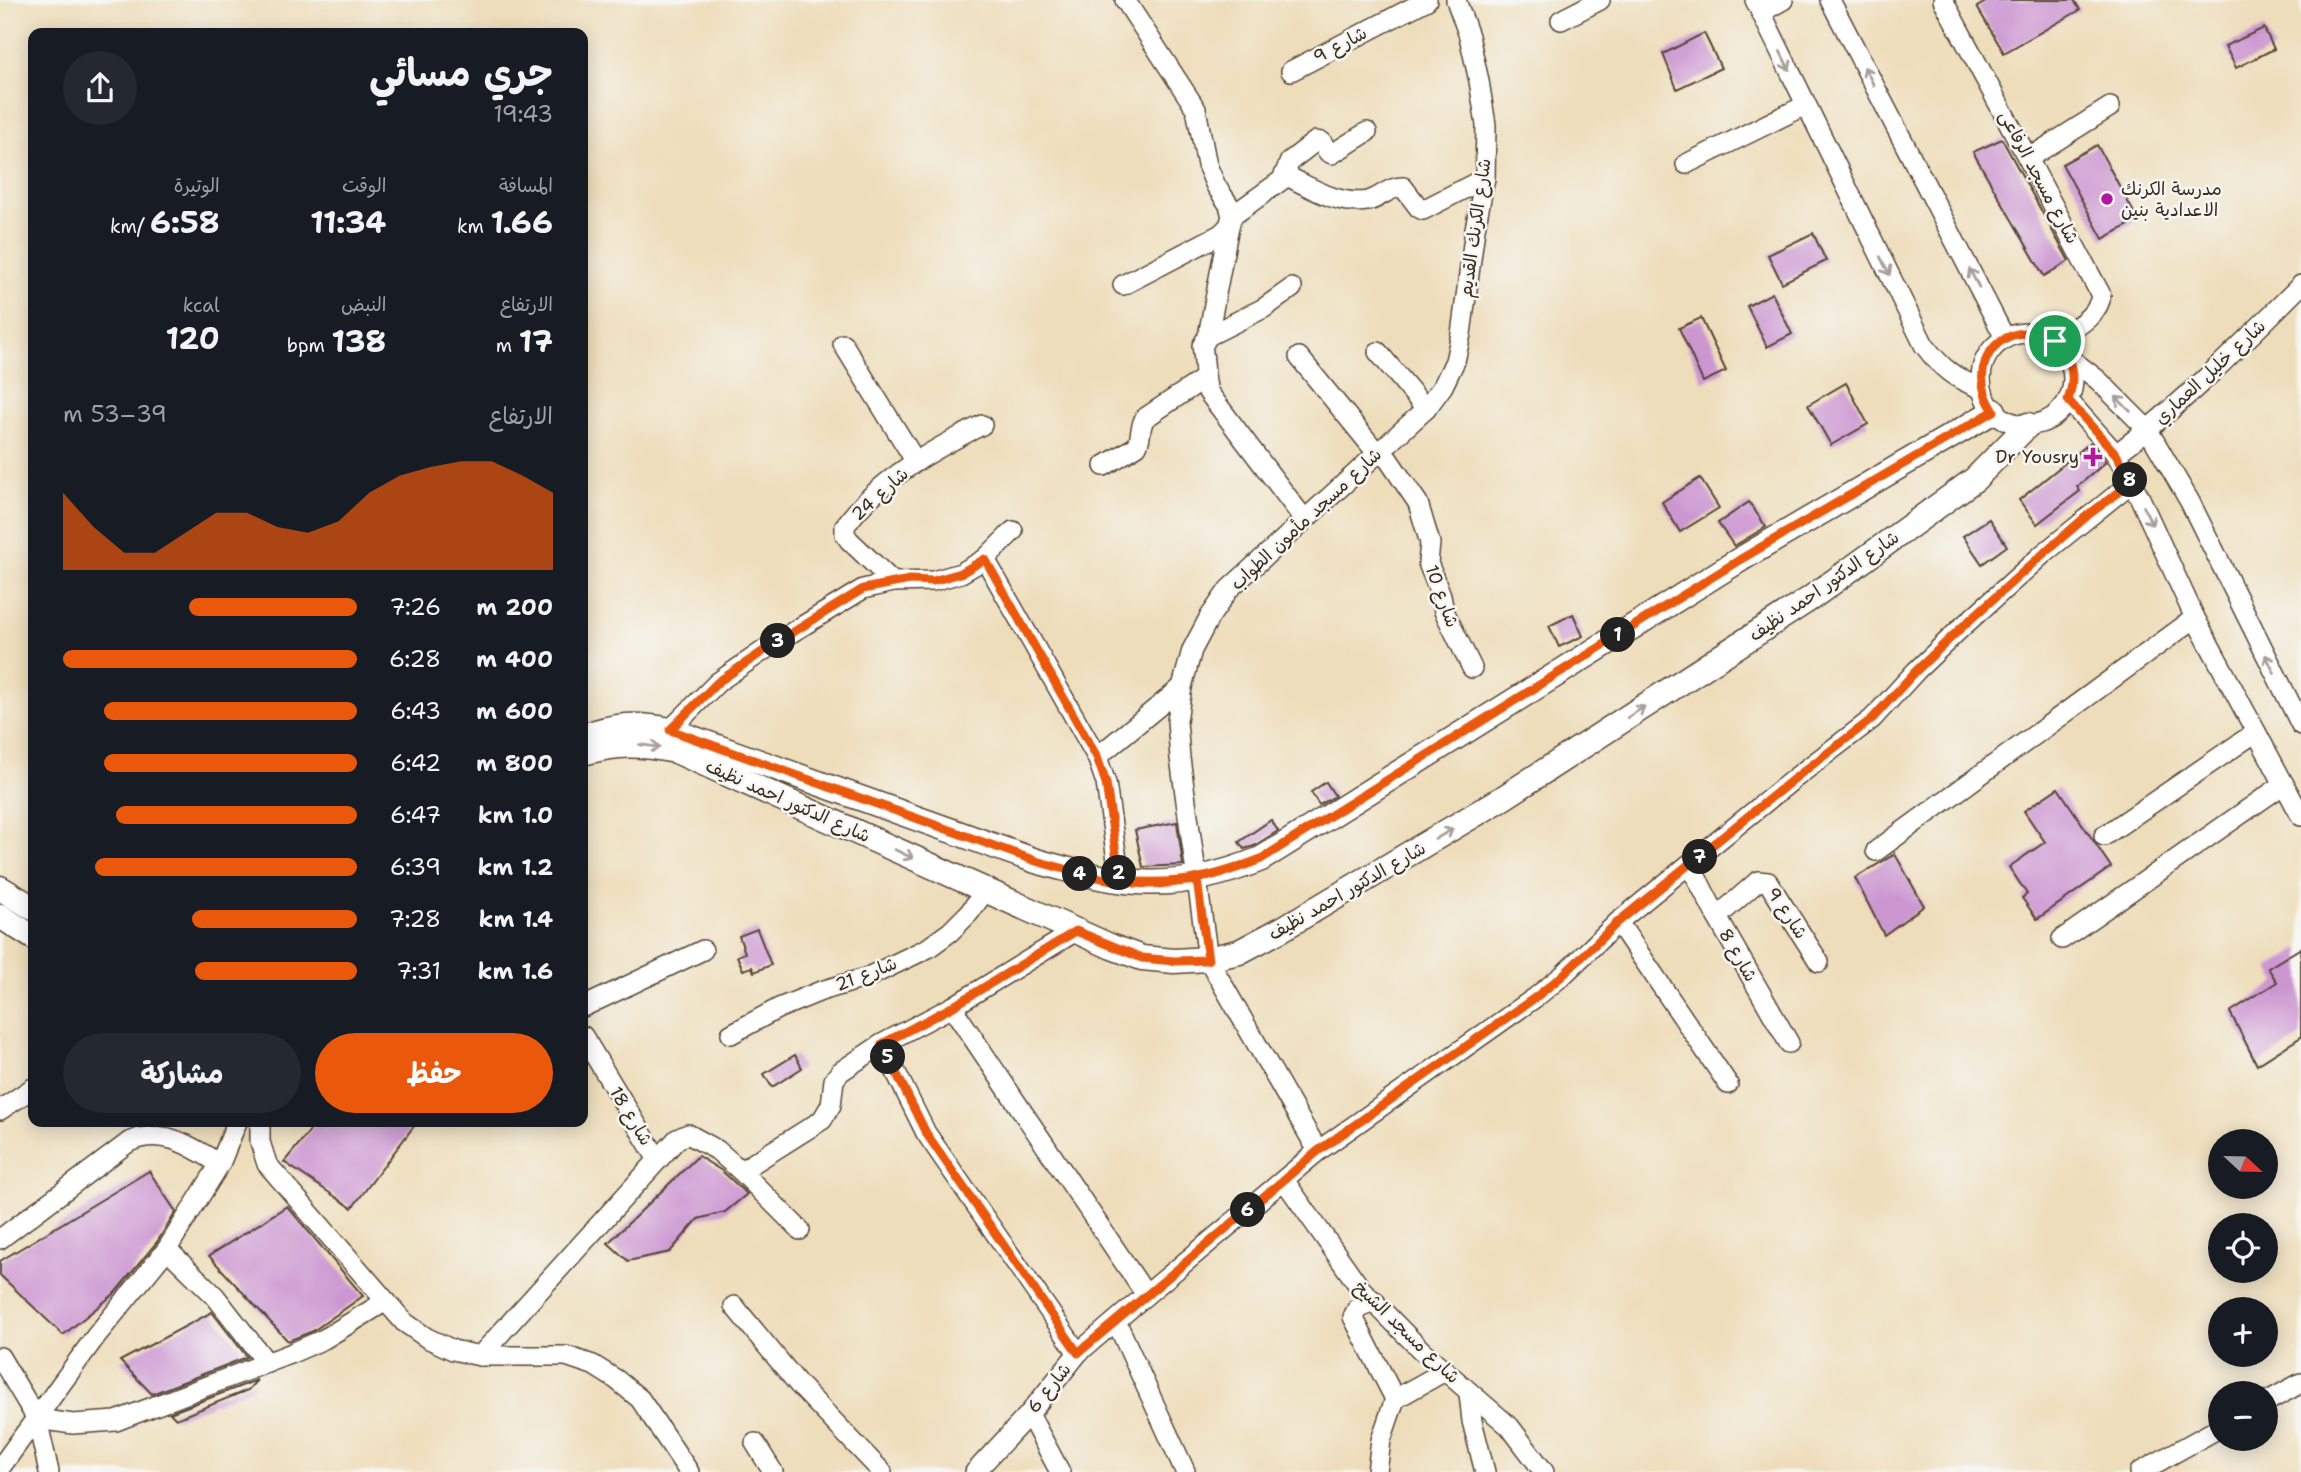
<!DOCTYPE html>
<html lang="ar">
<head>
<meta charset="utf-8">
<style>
	:root { --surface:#171b24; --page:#242831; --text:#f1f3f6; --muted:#9ea1a6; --accent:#ea580c }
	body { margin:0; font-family:"Shantell Sans","Playpen Sans Arabic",sans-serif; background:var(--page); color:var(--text); direction:rtl; height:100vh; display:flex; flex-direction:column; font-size:26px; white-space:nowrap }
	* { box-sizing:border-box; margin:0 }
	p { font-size:23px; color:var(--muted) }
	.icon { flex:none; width:38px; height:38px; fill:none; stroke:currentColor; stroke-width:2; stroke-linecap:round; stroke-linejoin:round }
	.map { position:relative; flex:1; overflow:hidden; direction:ltr }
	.sheet { position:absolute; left:28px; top:28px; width:560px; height:1099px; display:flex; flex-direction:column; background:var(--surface); border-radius:14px; box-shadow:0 4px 18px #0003; direction:rtl }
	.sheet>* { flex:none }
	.needle { width:46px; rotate:112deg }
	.buttons { position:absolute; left:2208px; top:1129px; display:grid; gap:14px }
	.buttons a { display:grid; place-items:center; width:70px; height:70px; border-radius:50%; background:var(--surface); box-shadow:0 4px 18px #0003; font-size:35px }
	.pin { position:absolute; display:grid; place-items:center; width:60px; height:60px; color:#fff; margin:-30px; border:4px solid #fff; border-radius:50%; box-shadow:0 2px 7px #0007 }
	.km { position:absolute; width:35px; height:35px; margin:-18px; border-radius:50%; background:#222; color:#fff; font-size:19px; line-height:35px; text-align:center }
	.round { display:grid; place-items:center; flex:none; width:74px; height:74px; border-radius:37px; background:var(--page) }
	.headline { display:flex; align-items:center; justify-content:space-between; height:119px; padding:0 35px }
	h1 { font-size:38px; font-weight:700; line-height:52px }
	.metrics { display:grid; grid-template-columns:repeat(3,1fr); gap:10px; height:119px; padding:7px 35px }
	.metrics div { display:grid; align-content:center }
	.metrics b { font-size:30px; font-weight:700 }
	.metrics small { font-size:19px; font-weight:400 }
	.metrics p { font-size:19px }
	.chart { height:196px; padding:14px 35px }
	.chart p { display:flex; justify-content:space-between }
	.chart svg { width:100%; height:126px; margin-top:7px; fill:var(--accent); opacity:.7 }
	.primary-button { display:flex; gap:14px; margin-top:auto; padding:14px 35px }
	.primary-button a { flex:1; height:80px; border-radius:42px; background:var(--accent); color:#fff; font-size:28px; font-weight:700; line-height:80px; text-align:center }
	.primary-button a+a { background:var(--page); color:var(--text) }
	ul { padding:0 35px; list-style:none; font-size:23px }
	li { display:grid; grid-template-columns:112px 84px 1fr; align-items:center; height:52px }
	li i { height:18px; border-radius:9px; background:var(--accent) }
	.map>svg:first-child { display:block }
</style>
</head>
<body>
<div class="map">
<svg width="2301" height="1472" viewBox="0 0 2301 1472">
	<rect width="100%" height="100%" fill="#f6f6f2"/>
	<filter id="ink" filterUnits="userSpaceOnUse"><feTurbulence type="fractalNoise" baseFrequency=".0143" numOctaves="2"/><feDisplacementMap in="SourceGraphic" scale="14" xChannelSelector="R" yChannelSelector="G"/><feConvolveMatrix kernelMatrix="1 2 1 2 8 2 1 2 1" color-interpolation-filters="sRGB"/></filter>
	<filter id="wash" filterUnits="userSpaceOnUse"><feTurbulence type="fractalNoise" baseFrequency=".00686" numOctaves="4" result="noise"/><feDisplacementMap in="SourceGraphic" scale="28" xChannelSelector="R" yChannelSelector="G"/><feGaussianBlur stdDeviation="1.57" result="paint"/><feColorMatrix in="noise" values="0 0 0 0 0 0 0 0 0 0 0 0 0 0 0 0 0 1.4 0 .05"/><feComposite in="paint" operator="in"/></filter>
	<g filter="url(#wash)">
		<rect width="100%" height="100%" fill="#eeddba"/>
		<g id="blocks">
			<g fill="#cc96d1">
				<polygon points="1989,0 2074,0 2080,10 2004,53 1977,7"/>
				<polygon points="2264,28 2274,49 2236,68 2225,46"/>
				<polygon points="1704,33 1721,68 1677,89 1663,54"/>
				<polygon points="2002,139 2069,261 2044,276 1973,152"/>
				<polygon points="2097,145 2138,220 2103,239 2062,164"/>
				<polygon points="1813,233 1826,261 1782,283 1768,255"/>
				<polygon points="1772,293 1792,334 1767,347 1747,306"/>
				<polygon points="1701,318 1726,371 1703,382 1679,328"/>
				<polygon points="1846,383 1868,424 1831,445 1808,405"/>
				<polygon points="2090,443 2106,462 2077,487 2080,491 2037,524 2019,500"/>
				<polygon points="1700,478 1719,508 1680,532 1662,502"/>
				<polygon points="1749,502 1766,527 1734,546 1718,523"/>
				<polygon points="1989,519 2007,546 1982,564 1963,536"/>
				<polygon points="1573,614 1583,636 1559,647 1549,626"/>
				<polygon points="1326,782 1335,796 1319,805 1311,792"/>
				<polygon points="2058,788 2111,867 2037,919 2022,898 2027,894 2009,867 2045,842 2024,811"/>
				<polygon points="1271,820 1278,831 1254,846 1244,849 1239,842"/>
				<polygon points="1177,822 1183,865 1143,867 1135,830"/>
				<polygon points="1895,854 1924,906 1884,935 1855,878"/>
				<polygon points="757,929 771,965 754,972 752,967 743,970 737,956 745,953 739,936"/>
				<polygon points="2301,948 2301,1037 2257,1065 2230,1012 2277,982 2268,968"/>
				<polygon points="795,1055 802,1068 772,1087 764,1074"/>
				<polygon points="317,1122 417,1122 352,1208 284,1162"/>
				<polygon points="698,1156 722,1171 747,1194 725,1212 698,1219 670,1252 628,1261 608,1243"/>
				<polygon points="149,1171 176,1212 157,1242 114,1294 63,1335 0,1275 0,1261"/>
				<polygon points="287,1206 363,1296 313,1331 288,1341 209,1256"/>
				<polygon points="212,1312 247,1357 152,1394 120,1361"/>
				<polygon points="257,1380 248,1390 176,1419 170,1413"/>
			</g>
		</g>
	</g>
	<g filter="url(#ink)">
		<use href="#blocks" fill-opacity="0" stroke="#564535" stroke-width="2"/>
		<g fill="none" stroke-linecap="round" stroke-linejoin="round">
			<g stroke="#564535" stroke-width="22">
				<g id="minor">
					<path d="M1755,0L1924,345C1942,369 1954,378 1982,389"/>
					<polyline points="1830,0 2005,338"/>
					<path d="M1943,0L2101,295C2099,317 2072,329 2055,341"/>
					<polyline points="1762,12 1783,0"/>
					<polyline points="1561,20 1600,0"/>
					<polyline points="1291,71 1427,0"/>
					<polyline points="2029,158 2110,107"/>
					<polyline points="1686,164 1806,105"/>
					<path d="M1285,175C1310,187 1338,206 1368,201C1381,198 1390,186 1403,187L1419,208L1423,210L1485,178"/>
					<polyline points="1232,216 1282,180 1290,161 1316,141 1322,142 1328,152 1332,154 1367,132"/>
					<polyline points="1123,285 1221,234 1229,226 1232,216 1229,205 1216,186 1207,165 1196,109 1125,0"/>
					<path d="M1292,288L1264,308L1208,336L1202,346C1205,361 1204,378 1208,392L1304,519"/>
					<circle cx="2027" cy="379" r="46"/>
					<polyline points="1208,336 1229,226"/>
					<polyline points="843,344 916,462"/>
					<polyline points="1378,352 1426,409"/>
					<polyline points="1299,357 1377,453"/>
					<polyline points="2068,357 2098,380 2148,430 2190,502 2301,725"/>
					<polyline points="2068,400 2116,454 2139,496 2195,618 2301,816"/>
					<polyline points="1382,450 1418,503 1430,543 1428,563 1441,596 1444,611 1472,668"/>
					<path d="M2116,454C2183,404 2242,344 2301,285"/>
					<path d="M1104,466L1137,446C1142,437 1139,427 1145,418L1205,378"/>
					<polyline points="985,559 1097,757 1106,783 1120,881"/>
					<path d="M893,582L849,540L845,534V526C878,480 932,450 982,425"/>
					<polyline points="670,730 718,682 773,644 863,589 893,582 933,581 961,573 985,559 1013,531"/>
					<polyline points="1097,757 1182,687"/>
					<polyline points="2104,836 2256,732"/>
					<polyline points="1876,851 2195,618"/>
					<polyline points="1690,865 1717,917 1789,1043"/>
					<polyline points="1717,917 1758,881 1768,882 1819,962"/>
					<polyline points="1618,922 1728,1084"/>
					<polyline points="2062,939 2284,784"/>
					<polyline points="583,1007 703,950"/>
					<polyline points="952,1007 1146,1295"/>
					<polyline points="731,1034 779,1008 821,991 868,977 928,948 950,932 969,913 985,891"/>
					<polyline points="583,1036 658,1160"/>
					<polyline points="882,1044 926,1133 1078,1353"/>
					<polyline points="0,1110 33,1088"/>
					<polyline points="260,1122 260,1142 267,1164 404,1322 427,1338 453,1350 480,1356 566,1356 593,1365 617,1380 640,1399 689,1472"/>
					<polyline points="1318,1151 1208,959 1180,758 1177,721 1182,687 1192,650 1209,618 1229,589 1426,409 1443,386 1455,361 1461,334 1475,229 1485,178 1486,125 1479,81 1469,36 1456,0"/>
					<polyline points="741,1171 822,1120 831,1105 834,1080 840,1072 882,1044 952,1007 1076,931"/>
					<polyline points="1284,1180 1361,1289 1421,1350 1510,1427 1544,1472"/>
					<path d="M0,1239L129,1142C163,1126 192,1147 220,1164"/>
					<polyline points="167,1249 215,1296 267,1363"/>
					<polyline points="1375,1301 1357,1309 1353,1317 1395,1399"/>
					<polyline points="734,1306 799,1385 882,1472"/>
					<polyline points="1116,1321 1185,1471"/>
					<polyline points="480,1356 677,1139 688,1134 717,1150 741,1171 800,1230"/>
					<polyline points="0,1357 37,1419 49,1472"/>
					<polyline points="1469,1393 1472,1421 1485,1472"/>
					<polyline points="2266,1402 2301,1383"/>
					<polyline points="1029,1414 1060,1472"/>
					<polyline points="37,1419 73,1424 116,1421 292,1353 324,1339 386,1301"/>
					<polyline points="755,1443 773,1472"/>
					<polyline points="0,1468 96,1336 167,1249 220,1164 237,1122"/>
					<polyline points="975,1472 1029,1414 1078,1353 1146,1295 1318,1151 1536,997 1562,976 1618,922 1795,778 1872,719 1916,671 1961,628 2043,554 2131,483"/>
					<polyline points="1377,1472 1381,1440 1395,1399 1445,1371"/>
					<polyline points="2140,1472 2221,1427"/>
				</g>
			</g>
			<g stroke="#564535" stroke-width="27">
				<g id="major">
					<path d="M583,736C616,724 636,723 670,730L1036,861C1124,886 1174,894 1261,859L1741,559L1994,411"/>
					<path d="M583,753C619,743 639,744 676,751L1112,947L1142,958L1174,961L1208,959L1239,952L1282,929L1503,798L1811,598L1975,479L2028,425"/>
					<polyline points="0,888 33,908"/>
					<polyline points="0,916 33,937"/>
				</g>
			</g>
			<use href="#minor" stroke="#fff" stroke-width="19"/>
			<use href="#major" stroke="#fff" stroke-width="24"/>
		</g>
		<defs><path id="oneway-shaft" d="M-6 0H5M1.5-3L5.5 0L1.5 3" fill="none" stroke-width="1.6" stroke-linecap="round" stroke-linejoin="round" transform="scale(1.75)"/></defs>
		<g stroke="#a79f9a">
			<use href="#oneway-shaft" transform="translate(1785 61) rotate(64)"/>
			<use href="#oneway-shaft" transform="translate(1869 76) rotate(-117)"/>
			<use href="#oneway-shaft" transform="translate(1885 266) rotate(63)"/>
			<use href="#oneway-shaft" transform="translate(1974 278) rotate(-118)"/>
			<use href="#oneway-shaft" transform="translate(2123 404) rotate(-135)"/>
			<use href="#oneway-shaft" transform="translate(2148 516) rotate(65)"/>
			<use href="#oneway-shaft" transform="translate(2270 664) rotate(-116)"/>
			<use href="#oneway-shaft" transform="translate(1636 712) rotate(-33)"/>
			<use href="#oneway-shaft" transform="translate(650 746) rotate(8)"/>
			<use href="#oneway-shaft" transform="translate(1444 834) rotate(-31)"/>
			<use href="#oneway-shaft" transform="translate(904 854) rotate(25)"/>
		</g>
	</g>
	<g fill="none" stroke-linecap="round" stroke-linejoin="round" filter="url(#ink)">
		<g stroke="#fff" stroke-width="14">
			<path id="route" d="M2055,341C2005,313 1961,364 1994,411L1741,559L1261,859C1208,880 1177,885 1120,881L1106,783L1097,757L985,559L961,573L933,581L910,580L863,589L774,644L718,682L670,730L1036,861C1076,872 1117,885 1159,884C1172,883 1185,881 1197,880L1208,960L1174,961L1142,958L1076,931L952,1007L882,1044L926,1133L1078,1353L1318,1151L1536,997L1562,976L1618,922L1795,778L1872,719L1916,671L1961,628L2043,554L2088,515L2131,483L2116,454L2068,400C2076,377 2073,358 2055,341"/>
		</g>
		<use href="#route" stroke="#ea580c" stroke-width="9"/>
	</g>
	<g fill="#b5179e" stroke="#f6f6f2" stroke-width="2.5">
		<circle cx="2107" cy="199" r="7"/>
		<path d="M2089.5 446.5h7v7h7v7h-7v7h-7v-7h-7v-7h7z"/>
	</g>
	<g text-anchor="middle" stroke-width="5" stroke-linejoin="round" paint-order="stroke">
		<g font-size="18" fill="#3b2a1e" stroke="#f6f6f2">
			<text transform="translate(1340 45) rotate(-28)" y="6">شارع 9</text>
			<text transform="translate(2039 177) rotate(62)" y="6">شارع مسجد الرفاعى</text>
			<text transform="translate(1475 228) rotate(-82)" y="6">شارع الكرنك القديم</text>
			<text transform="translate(2210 372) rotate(-43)" y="6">شارع خليل العماري</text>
			<text transform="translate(880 494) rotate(-42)" y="6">شارع 24</text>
			<text transform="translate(1306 519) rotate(-43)" y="6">شارع مسجد مأمون الطواب</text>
			<text transform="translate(1824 586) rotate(-35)" y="6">شارع الدكتور احمد نظيف</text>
			<text transform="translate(1442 596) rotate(70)" y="6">شارع 10</text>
			<text transform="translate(788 801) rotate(24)" y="6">شارع الدكتور احمد نظيف</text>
			<text transform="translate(1347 891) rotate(-30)" y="6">شارع الدكتور احمد نظيف</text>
			<text transform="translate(1787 913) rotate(56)" y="6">شارع 9</text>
			<text transform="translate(1738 955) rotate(60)" y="6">شارع 8</text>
			<text transform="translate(866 974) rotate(-21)" y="6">شارع 21</text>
			<text transform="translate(631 1116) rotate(59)" y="6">شارع 18</text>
			<text transform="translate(1407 1332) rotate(44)" y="6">شارع مسجد الشيخ</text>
			<text transform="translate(1049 1388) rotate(-51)" y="6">شارع 6</text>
		</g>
		<g font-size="18" fill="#3b2a1e" stroke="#f6f6f2" text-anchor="start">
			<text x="2121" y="195">مدرسة الكرنك<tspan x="2121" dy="21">الاعدادية بنين</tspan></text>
			<text x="2079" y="463" text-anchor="end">Dr Yousry</text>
		</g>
	</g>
</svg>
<div class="buttons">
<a><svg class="needle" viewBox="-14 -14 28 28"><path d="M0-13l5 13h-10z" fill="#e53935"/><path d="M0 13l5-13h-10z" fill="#9ea1a6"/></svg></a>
<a><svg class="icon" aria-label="locate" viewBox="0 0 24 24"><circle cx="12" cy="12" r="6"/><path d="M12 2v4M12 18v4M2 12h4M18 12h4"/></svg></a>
<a>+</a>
<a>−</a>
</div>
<div class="pin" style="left:2055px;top:341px;background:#1e9e55"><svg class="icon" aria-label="arrive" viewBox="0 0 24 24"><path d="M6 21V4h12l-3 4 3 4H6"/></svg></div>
<b class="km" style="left:1618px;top:635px">1</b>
<b class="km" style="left:1119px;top:873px">2</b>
<b class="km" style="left:778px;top:641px">3</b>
<b class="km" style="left:1080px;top:874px">4</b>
<b class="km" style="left:888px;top:1057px">5</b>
<b class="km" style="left:1248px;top:1210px">6</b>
<b class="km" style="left:1700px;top:857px">7</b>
<b class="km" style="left:2130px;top:480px">8</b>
<section class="sheet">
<div class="headline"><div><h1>جري مسائي</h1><p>19:43</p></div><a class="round"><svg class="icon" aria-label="share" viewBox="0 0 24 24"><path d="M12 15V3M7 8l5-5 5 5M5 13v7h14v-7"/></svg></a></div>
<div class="metrics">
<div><p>المسافة</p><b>1.66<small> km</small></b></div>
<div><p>الوقت</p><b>11:34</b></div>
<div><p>الوتيرة</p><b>6:58<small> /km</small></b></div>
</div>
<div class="metrics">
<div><p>الارتفاع</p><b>17<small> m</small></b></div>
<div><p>النبض</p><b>138<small> bpm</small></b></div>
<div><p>kcal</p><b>120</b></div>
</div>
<div class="chart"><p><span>الارتفاع</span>39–53 m</p>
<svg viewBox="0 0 160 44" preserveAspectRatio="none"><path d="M0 44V17L10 29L20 38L30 38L40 31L50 24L60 24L70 29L80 31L90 27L100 17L110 11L120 8L130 6L140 6L150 11L160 17V44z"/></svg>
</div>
<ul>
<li><b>200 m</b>7:26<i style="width:57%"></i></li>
<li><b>400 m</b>6:28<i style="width:100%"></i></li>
<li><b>600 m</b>6:43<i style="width:86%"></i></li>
<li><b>800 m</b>6:42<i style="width:86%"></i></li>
<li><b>1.0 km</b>6:47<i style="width:82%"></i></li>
<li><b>1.2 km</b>6:39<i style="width:89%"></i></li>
<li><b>1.4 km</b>7:28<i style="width:56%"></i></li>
<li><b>1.6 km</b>7:31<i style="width:55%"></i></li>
</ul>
<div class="primary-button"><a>حفظ</a><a>مشاركة</a></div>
</section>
</div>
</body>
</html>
